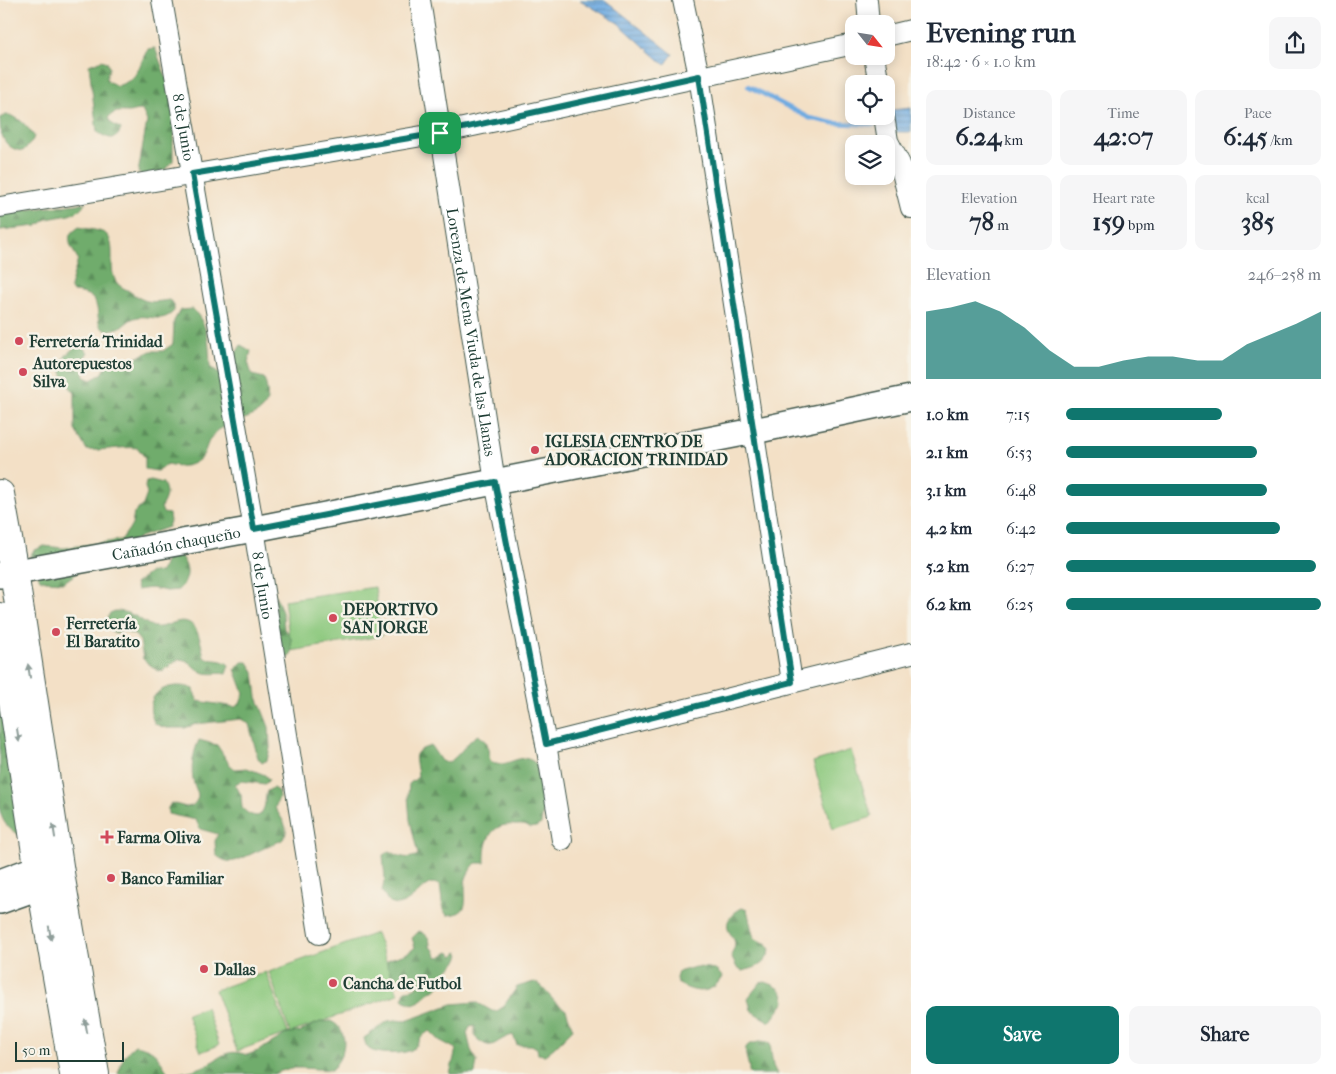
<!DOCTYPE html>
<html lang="en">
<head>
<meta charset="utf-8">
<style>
	:root { --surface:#fff; --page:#f6f6f7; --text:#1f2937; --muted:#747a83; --accent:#0f766e }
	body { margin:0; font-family:"IM FELL French Canon",serif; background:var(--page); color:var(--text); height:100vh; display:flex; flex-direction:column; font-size:19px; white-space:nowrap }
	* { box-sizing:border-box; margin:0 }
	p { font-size:16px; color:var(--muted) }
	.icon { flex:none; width:28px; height:28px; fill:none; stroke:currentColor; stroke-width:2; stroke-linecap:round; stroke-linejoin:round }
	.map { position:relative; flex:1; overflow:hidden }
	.side { display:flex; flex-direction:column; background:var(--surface); width:425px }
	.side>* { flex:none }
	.needle { width:32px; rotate:120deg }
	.tools { position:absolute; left:845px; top:15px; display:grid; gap:10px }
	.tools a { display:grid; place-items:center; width:50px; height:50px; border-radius:10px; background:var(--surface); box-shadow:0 2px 12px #0003; font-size:25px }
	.scale { position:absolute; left:15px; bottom:12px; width:109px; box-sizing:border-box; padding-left:5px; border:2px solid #1f3d34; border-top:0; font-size:14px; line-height:18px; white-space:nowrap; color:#1f3d34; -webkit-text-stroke:4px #f7f3e8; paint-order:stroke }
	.pin { position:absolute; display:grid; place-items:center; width:42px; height:42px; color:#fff; margin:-21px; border-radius:10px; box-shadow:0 2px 8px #0006 }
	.round { display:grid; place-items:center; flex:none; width:52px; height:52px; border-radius:10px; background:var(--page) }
	.head { display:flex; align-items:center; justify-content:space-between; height:85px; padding:0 15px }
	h1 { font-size:28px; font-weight:700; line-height:38px }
	.metrics { display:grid; grid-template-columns:repeat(3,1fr); gap:8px; height:85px; padding:5px 15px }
	.metrics div { display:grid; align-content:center; border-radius:10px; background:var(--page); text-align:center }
	.metrics b { font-size:25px; font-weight:700 }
	.metrics small { font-size:14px; font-weight:400 }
	.metrics p { font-size:14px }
	.chart { height:140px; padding:10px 15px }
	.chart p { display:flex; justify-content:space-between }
	.chart svg { width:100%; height:90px; margin-top:5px; fill:var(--accent); opacity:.7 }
	.action { display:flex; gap:10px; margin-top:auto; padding:10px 15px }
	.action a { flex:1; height:58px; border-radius:10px; background:var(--accent); color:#fff; font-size:20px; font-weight:700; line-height:58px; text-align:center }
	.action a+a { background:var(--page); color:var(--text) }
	ul { padding:0 15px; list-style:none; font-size:16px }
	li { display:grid; grid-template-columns:80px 60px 1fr; align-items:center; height:38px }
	li i { height:12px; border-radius:6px; background:var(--accent) }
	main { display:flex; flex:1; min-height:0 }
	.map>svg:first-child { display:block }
</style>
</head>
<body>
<main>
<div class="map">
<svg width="911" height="1074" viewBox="0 0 911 1074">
	<defs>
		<pattern id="forest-firs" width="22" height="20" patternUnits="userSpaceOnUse" patternTransform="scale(1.25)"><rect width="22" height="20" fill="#70ac6c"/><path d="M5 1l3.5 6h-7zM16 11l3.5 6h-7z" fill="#5b8d5a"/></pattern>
		<pattern id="water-rules" width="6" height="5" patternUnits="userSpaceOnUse" patternTransform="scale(1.25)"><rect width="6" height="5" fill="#70abe1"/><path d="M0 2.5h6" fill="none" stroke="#5b8cb7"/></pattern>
	</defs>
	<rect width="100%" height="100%" fill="#f7f3e8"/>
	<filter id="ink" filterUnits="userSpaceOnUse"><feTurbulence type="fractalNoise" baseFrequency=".02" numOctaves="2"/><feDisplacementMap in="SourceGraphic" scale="10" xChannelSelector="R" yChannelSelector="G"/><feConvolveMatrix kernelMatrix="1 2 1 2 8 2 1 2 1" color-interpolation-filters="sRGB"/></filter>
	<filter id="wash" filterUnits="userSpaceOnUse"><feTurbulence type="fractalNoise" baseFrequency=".0096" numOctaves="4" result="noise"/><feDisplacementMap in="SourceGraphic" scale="20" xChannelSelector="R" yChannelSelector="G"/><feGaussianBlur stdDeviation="1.12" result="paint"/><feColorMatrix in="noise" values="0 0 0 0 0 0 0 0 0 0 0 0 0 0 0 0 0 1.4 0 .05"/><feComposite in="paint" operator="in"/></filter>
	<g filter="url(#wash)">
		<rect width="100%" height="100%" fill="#f3e0c6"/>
		<g fill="#8bc87d" stroke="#558258">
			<polygon points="375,587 382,636 291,651 284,600"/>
			<polygon points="851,750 872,817 833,829 813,762"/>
			<polygon points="376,933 398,994 290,1033 269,972"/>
			<polygon points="266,972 288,1033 237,1051 215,990"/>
			<polygon points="206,1007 219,1045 201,1052 187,1014"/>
		</g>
		<g fill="url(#forest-firs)" stroke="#487450">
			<path d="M155,48L169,85L177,124L173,142V161L156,179L138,173L147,121L142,110C137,110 134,111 129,112C119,112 115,110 108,118L111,123L121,129C116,143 107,138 97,132L89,65L102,60L107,62L109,68L106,80L117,86C141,78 136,69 148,49Z"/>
			<path d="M6,115C19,116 27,126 34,136L32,142L23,151C4,149 0,135 0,118Z"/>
			<polygon points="86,203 77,212 69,215 47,219 37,226 0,230 0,213"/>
			<path d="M79,227C86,229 104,230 108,236C117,250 106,273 119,285C122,288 126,289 129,291C145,303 150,303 169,300L174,304V311C161,325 149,313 134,318C128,320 125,326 118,328C113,329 108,332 103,329C92,321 108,293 73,292L70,287L78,259C73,250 68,245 70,234Z"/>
			<path d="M193,309C209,327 209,343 210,367L219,374L228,366L241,345L251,351L248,362L252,375L264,378C267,387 270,399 264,407C254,421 226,420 213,435C204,445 208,456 194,463C185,468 176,466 167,464L157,471L145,469V458L138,448C121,446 104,451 87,450L75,430V393C58,374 55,359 79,345L88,352L81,363L84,377L91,380L102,374L108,364L117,359L129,361L151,351H163L173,344L174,321L180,310Z"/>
			<path d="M151,480L163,483C168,493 166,498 161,507L163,513L169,514L170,521L168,527L140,537L77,573L64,582L46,581L40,579L30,557L33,551L44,546L63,548L121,540L132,525L134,513L143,505L147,494L145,487L146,481Z"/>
			<path d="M178,553C189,566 191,578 178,590L167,591L151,588L137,590L135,584L149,573L161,572L168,555Z"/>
			<polygon points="275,595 278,601 283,615 284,629 291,637 292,652 289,657 277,664"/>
			<path d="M115,611C120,611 126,612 130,614C138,616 145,624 154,627C161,628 167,625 173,623C198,614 200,640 204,657C212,662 222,658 229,665L226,674C217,672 209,676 200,671C191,667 192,660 179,659L164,670L158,671L143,659L140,641L135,635L123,631L115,633L110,630L107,619L110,613Z"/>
			<path d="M242,662H248L254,672L257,697L269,727L270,748L267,760L262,763L258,758L249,724L241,719L196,724L185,728H166L155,724C139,694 169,679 194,689L195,695L198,701L235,707L240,704L244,693L235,669Z"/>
			<path d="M0,670L23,831L17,834C8,828 2,822 0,810Z"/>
			<path d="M478,735L487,743L490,761C505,773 521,747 537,765L543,810L541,824L536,827L530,828C524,824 521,825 515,825C490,822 484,842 485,863H476C470,869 465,877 465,885C465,901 470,914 447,915L443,910L440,885C436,884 433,882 429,884C419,889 402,914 388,901C386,898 384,894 382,891L385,879L383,855L390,851C400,857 407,860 418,855L410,820L408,796L409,784L418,777C417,759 408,752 431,746L441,761L447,763C460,757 465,742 478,735Z"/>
			<path d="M199,740L217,745L230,765L235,769L247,768L265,775L269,780L265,784L241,781L235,784L241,795L242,808C247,813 251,816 258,816C267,809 264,801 267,791L273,788L278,791L279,797L275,808C281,818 292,830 282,840L238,860C229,863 223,861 216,855L215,841L218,834L200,829L196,820L168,814V808L171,803L186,807L192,806C195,803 198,800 198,795C198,792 195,788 194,784C190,769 193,753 199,740Z"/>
			<path d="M742,908L747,910C749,916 752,935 755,938C758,941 764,942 767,944L770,950C766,965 756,968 742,971L737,968L731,956C732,953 735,948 735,944C735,940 732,937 730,933C723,922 732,913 742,908Z"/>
			<path d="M419,931C428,935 430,938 430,947L434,950L436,956L440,957L449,952L454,956L457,952L460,954C455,969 450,965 444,975C443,978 443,981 442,983C439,987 433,990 429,993C419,1001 415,1009 403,999L405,990L413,989L420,984C405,977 397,986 387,966L388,960C398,955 407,956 415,947L412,938Z"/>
			<path d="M695,967C706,968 716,966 722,977C711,996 694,993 677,983L676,978L678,972Z"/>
			<path d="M534,982L540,985L556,1003L566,1010L573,1029L555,1047L545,1055L538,1054L537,1048L531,1045H517L513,1035C493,1040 494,1054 475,1037V1026L470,1027L467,1033L471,1050L477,1061L475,1074H450L456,1049L439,1040L430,1031C419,1036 420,1043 413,1049C405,1055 377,1055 369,1049C366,1047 365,1042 364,1038L388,1021L395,1020L406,1021L452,1004L476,1002L492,1011H497L503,1007L517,987Z"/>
			<path d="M765,982C777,986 784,989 785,1002L770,1022L756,1014L751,1010L748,998L760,983Z"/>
			<path d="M331,1021C334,1023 339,1026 340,1029C349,1043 341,1060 331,1070L303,1068H290L273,1074H174C184,1072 193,1071 202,1067C221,1059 225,1047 247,1055L258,1051L288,1033L299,1032L320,1022Z"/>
			<path d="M763,1041L770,1044L773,1066L777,1074H751L749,1071C750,1063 740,1048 750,1044C754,1043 759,1042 763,1041Z"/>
			<path d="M135,1045C159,1050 156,1056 169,1074H118C121,1061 125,1053 135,1045Z"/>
		</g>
		<g fill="url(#water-rules)" stroke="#48748a">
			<polygon points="580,0 605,0 673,54 665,65 618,23"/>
			<polygon points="911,108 911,132 896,132 891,110"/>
		</g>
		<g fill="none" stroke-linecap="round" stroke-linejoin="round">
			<polyline stroke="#70abe1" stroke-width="4.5" points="748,86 809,118 833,123 874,125"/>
		</g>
	</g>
	<g filter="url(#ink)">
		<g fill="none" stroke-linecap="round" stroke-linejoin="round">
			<g stroke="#3f554a" stroke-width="22">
				<g id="minor">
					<path id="s1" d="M162,0L254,529L319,934"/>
					<path id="s2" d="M420,0L495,482L546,744L562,840"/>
					<polyline points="683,0 699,76 792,682"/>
					<polyline points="867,0 869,24"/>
					<polyline points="886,36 911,30"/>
					<polyline points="874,56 879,84"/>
					<polyline points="884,116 888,141 900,164 911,208"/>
					<polyline points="0,207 440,133 854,44"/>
					<polyline points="546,744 911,653"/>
				</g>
			</g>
			<g stroke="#3f554a" stroke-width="28">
				<g id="major">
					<path id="s3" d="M0,575L254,529L754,431L911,398"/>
					<polyline points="0,882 56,861"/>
					<polyline points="0,901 59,880"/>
				</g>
			</g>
			<g stroke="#3f554a" stroke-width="30">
				<g id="highway">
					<polyline points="0,494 14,572 61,879 95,1074"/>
					<polyline points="0,617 41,885 74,1074"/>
				</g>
			</g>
			<use href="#minor" stroke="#fff" stroke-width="20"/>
			<use href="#major" stroke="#fff" stroke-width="25"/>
			<use href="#highway" stroke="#fff" stroke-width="28"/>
		</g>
		<defs><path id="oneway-solid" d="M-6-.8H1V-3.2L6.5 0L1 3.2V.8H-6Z" transform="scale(1.25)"/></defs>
		<g fill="#8f9e9a">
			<use href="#oneway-solid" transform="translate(29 671) rotate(-99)"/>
			<use href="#oneway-solid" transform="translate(18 735) rotate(81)"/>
			<use href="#oneway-solid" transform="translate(54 831) rotate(-99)"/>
			<use href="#oneway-solid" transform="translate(50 933) rotate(80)"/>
			<use href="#oneway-solid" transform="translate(86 1026) rotate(-100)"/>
		</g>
	</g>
	<g fill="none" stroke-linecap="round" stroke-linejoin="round" filter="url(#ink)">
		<g stroke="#fff" stroke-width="10">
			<polygon id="route" points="699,76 792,682 546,744 495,482 254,529 192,174 440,133"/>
		</g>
		<use href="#route" stroke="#0f766e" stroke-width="6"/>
	</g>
	<g fill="#d1495b" stroke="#f7f3e8" stroke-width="2">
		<circle cx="19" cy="341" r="5"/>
		<circle cx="23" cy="372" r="5"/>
		<circle cx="535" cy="450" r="5"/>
		<circle cx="333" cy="618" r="5"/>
		<circle cx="56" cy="632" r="5"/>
		<path d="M104.5 829.5h5v5h5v5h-5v5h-5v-5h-5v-5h5z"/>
		<circle cx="111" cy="878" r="5"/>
		<circle cx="204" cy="969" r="5"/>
		<circle cx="333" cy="983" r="5"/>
	</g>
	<g text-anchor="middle" stroke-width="5" stroke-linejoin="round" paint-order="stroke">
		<g font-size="16" fill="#1f3d34" stroke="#f7f3e8">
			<text dy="6" stroke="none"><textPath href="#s1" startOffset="129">8 de Junio</textPath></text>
			<text dy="6" stroke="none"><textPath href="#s2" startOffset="336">Lorenza de Mena Viuda de las Llanas</textPath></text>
			<text dy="6" stroke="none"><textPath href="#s3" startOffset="179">Cañadón chaqueño</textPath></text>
			<text dy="6" stroke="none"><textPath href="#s1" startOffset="594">8 de Junio</textPath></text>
		</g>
		<g font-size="16" font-weight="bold" fill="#1f3d34" stroke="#f7f3e8" text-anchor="start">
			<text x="29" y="347">Ferretería Trinidad</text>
			<text x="33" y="369">Autorepuestos<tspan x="33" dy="18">Silva</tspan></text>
			<text x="545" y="447">IGLESIA CENTRO DE<tspan x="545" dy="18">ADORACION TRINIDAD</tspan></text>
			<text x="343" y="615">DEPORTIVO<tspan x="343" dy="18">SAN JORGE</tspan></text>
			<text x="66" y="629">Ferretería<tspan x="66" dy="18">El Baratito</tspan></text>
			<text x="117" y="843">Farma Oliva</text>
			<text x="121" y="884">Banco Familiar</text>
			<text x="214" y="975">Dallas</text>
			<text x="343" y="989">Cancha de Futbol</text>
		</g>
	</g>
</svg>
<div class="tools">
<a><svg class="needle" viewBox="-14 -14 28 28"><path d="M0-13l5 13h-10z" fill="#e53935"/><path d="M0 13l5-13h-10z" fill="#747a83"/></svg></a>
<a><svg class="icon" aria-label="locate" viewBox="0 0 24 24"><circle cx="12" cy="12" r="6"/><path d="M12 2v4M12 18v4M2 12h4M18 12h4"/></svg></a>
<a><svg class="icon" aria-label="layers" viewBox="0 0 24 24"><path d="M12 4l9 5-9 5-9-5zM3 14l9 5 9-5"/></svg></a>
</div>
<div class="scale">50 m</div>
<div class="pin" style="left:440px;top:133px;background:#1e9e55"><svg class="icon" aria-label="arrive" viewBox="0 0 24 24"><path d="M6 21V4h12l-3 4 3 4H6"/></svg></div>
</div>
<section class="side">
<div class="head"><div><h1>Evening run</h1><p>18:42 · 6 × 1.0 km</p></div><a class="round"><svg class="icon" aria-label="share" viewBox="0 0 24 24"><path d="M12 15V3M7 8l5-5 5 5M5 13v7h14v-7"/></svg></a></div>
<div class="metrics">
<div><p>Distance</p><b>6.24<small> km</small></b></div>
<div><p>Time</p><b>42:07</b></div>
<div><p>Pace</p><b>6:45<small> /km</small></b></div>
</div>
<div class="metrics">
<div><p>Elevation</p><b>78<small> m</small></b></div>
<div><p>Heart rate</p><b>159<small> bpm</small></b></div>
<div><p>kcal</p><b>385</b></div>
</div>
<div class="chart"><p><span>Elevation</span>246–258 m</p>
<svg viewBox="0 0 160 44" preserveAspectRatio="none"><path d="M0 44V11L10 9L20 6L30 11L40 19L50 30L60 38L70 38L80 35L90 33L100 33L110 35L120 35L130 27L140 22L150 17L160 11V44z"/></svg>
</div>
<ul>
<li><b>1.0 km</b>7:15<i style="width:61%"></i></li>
<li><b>2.1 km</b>6:53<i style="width:75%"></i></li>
<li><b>3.1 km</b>6:48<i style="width:79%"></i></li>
<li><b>4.2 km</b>6:42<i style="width:84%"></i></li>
<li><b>5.2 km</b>6:27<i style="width:98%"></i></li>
<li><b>6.2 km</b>6:25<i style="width:100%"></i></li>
</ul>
<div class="action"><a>Save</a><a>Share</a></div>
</section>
</main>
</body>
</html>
